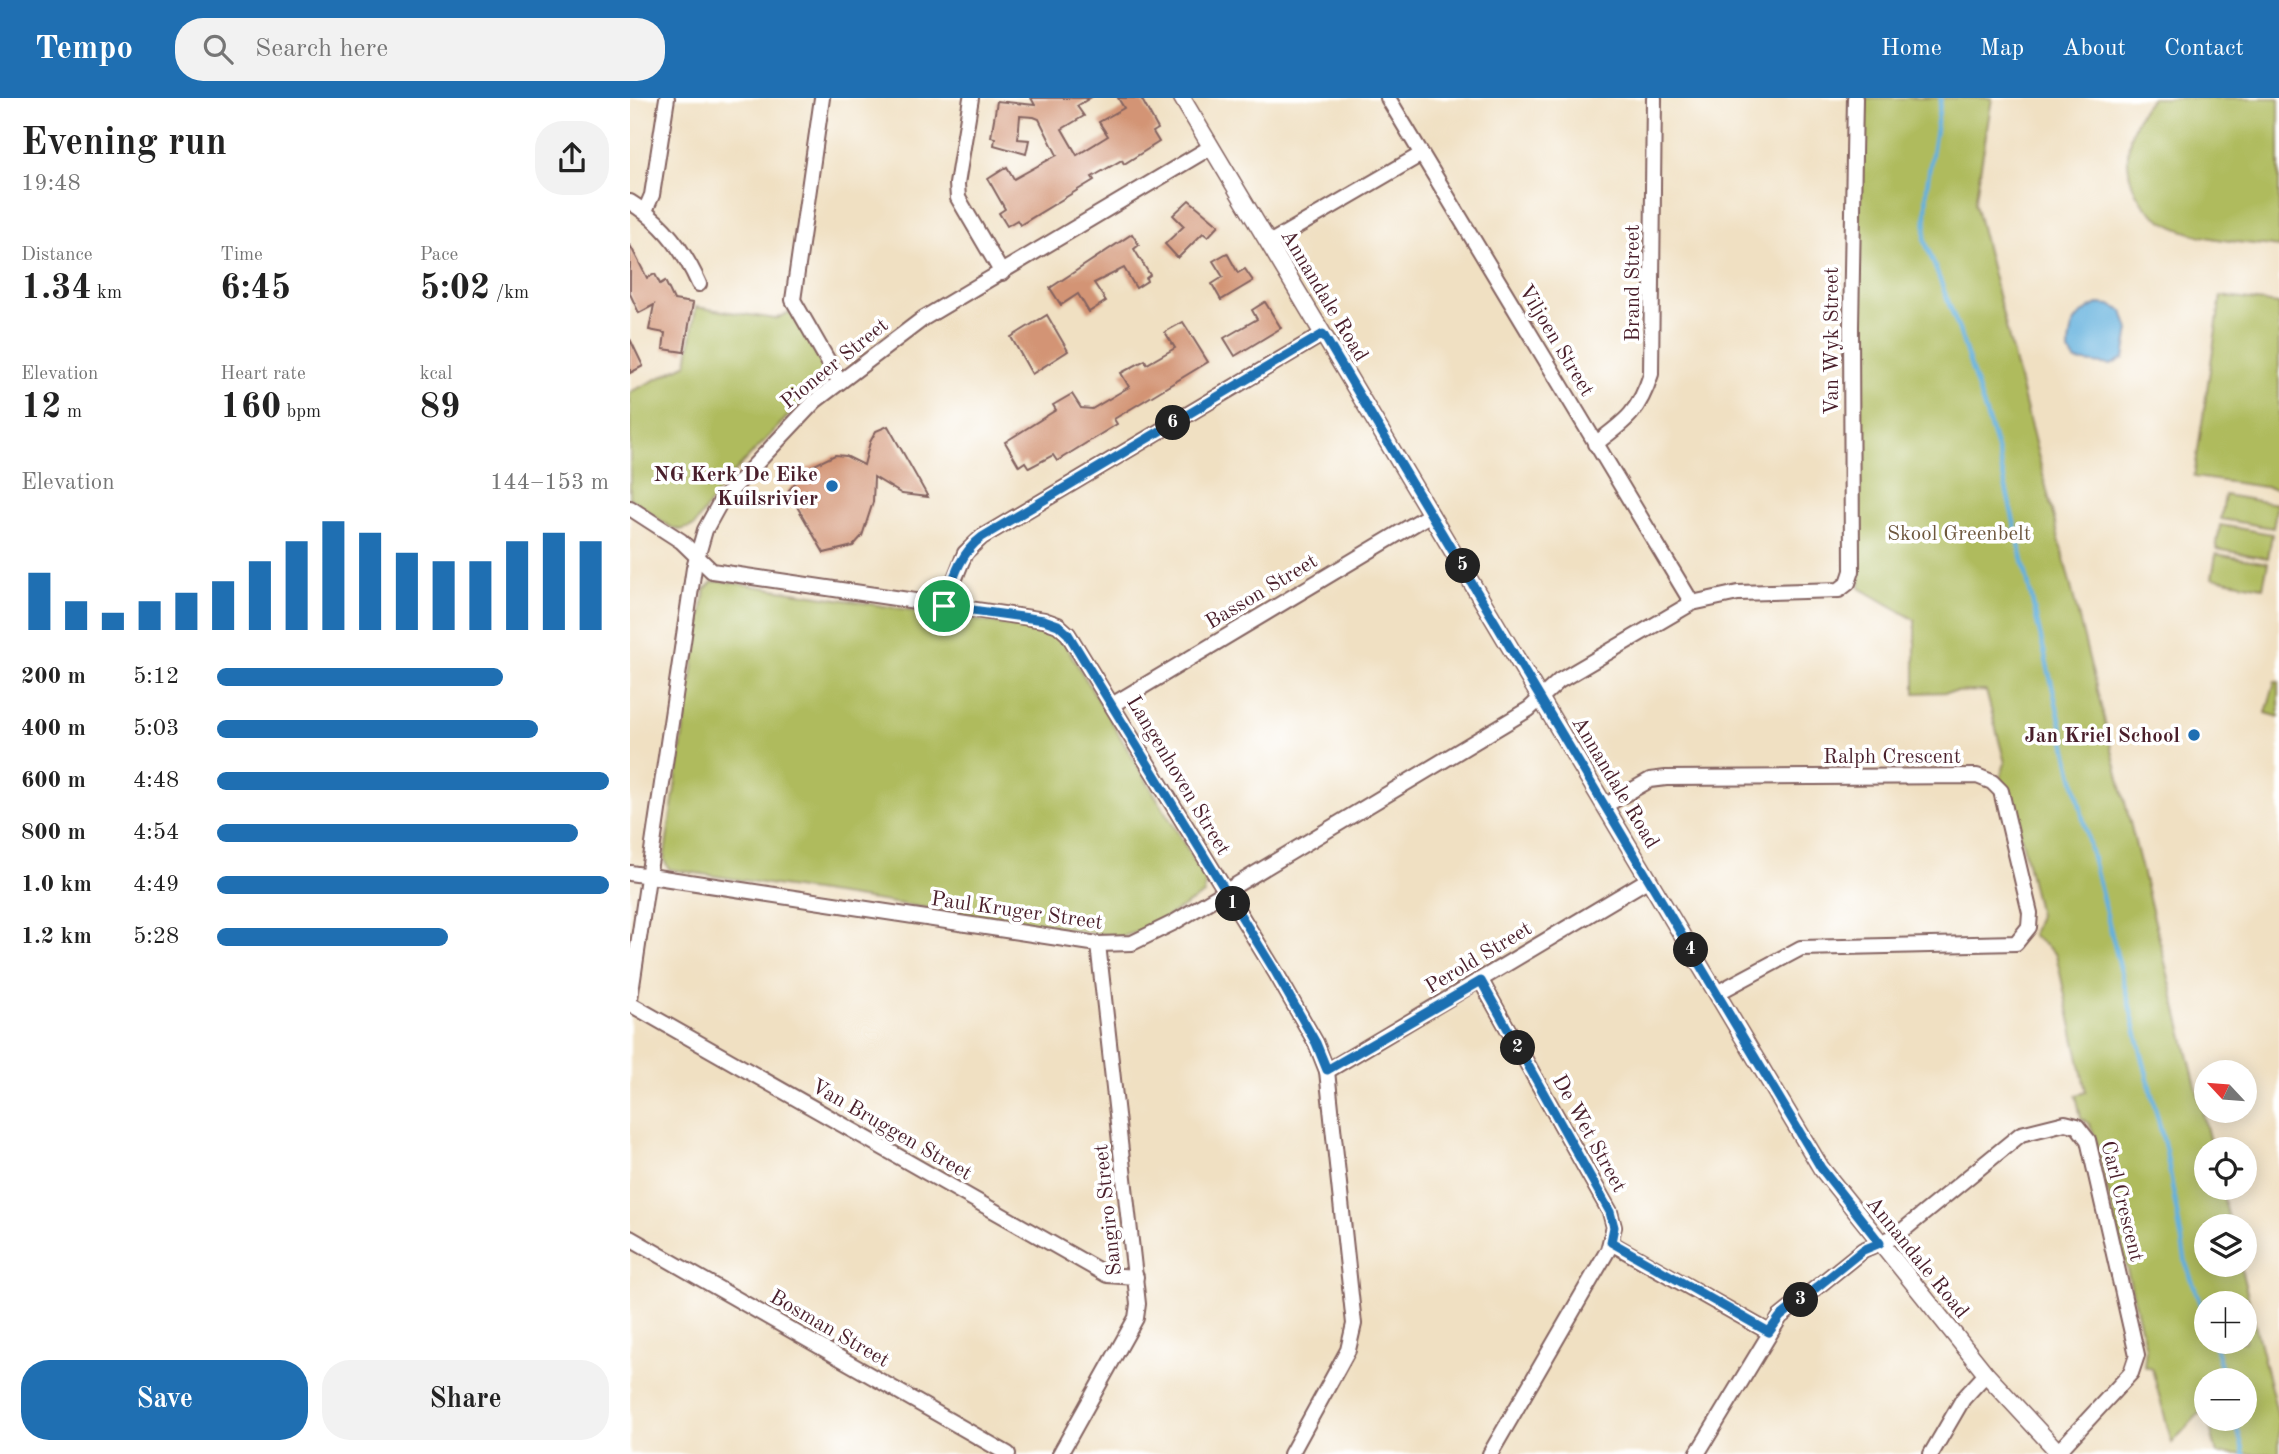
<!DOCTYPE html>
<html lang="en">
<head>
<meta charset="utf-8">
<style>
	:root { --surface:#fff; --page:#f2f2f2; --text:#222; --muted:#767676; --accent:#1f6fb2 }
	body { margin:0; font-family:"Old Standard TT",serif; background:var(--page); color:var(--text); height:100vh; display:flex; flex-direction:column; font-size:26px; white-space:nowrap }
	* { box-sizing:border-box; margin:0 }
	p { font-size:23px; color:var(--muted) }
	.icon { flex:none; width:38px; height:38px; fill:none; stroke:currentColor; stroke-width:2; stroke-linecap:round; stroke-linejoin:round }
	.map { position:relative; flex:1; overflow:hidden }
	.side { display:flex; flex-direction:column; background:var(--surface); width:630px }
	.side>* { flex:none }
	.needle { width:46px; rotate:296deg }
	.tools { position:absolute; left:1564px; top:962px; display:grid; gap:14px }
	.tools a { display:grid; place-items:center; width:63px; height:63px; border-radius:50%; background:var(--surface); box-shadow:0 4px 18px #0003; font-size:35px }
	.pin { position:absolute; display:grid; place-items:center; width:60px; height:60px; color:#fff; margin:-30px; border:4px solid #fff; border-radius:50%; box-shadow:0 2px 7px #0007 }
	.km { position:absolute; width:35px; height:35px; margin:-18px; border-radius:50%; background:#222; color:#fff; font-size:19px; line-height:35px; text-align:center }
	.round { display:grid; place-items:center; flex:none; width:74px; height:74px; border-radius:28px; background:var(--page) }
	.head { display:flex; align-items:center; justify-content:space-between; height:119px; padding:0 21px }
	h1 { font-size:38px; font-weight:800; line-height:52px }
	.figures { display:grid; grid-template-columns:repeat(3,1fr); gap:10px; height:119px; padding:7px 21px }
	.figures div { display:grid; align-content:center }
	.figures b { font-size:35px; font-weight:800 }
	.figures small { font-size:19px; font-weight:400 }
	.figures p { font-size:19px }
	.chart { height:196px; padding:14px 21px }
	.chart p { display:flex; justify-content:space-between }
	.chart svg { width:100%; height:126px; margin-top:7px; stroke:var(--accent); stroke-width:6 }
	.cta { display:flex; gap:14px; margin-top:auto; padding:14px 21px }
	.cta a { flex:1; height:80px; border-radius:28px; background:var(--accent); color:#fff; font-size:28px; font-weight:800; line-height:80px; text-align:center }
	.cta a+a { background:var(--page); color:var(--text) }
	ul { padding:0 21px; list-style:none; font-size:23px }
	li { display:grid; grid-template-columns:112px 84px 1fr; align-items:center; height:52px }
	li i { height:18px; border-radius:9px; background:var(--accent) }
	header { display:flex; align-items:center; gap:42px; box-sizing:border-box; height:98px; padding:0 35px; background:var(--accent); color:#fff }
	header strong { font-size:33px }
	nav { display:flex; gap:38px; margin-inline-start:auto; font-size:24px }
	.search { width:490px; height:63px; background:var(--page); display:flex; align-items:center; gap:18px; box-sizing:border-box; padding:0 24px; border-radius:28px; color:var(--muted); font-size:26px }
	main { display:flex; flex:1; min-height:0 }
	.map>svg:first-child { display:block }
</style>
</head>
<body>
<header>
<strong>Tempo</strong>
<div class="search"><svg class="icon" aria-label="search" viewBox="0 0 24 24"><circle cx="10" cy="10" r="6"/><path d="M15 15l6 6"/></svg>Search here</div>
<nav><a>Home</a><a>Map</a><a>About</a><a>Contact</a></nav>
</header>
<main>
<section class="side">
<div class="head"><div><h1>Evening run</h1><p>19:48</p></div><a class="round"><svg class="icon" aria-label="share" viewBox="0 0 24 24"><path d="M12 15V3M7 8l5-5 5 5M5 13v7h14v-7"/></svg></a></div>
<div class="figures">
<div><p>Distance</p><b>1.34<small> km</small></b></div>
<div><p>Time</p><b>6:45</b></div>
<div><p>Pace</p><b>5:02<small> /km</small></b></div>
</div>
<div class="figures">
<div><p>Elevation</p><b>12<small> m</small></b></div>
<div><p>Heart rate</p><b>160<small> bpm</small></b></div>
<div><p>kcal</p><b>89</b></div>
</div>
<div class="chart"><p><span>Elevation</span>144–153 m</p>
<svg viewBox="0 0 160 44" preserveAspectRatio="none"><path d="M5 44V24M15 44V34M25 44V38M35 44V34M45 44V31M55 44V27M65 44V20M75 44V13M85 44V6M95 44V10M105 44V17M115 44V20M125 44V20M135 44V13M145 44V10M155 44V13"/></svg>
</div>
<ul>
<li><b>200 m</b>5:12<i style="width:73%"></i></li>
<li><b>400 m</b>5:03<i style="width:82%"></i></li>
<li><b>600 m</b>4:48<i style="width:100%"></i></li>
<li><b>800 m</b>4:54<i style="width:92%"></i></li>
<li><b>1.0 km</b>4:49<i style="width:100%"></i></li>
<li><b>1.2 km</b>5:28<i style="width:59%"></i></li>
</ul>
<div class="cta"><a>Save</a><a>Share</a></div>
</section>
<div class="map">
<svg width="1649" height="1356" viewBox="0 0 1649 1356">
	<rect width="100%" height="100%" fill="#fff"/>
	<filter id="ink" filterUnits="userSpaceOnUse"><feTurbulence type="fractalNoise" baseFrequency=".0143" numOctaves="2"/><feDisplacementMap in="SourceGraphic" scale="14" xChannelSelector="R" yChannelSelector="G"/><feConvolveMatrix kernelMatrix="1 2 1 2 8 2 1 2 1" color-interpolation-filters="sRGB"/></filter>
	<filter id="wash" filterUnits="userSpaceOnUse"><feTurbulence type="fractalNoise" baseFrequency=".00686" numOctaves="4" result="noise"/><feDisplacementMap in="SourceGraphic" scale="28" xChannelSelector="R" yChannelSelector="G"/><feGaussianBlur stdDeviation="1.57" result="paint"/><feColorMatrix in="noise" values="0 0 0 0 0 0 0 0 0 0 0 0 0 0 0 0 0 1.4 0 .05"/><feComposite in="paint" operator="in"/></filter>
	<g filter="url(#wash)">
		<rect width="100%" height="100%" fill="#f0e0c2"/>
		<g fill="#afbb5d" stroke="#7c6d44" stroke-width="2" fill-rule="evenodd">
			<path d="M1234,0H1362L1345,105L1582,1052H1577V1090H1591L1601,1129H1577V1167H1610L1649,1322V1356H1587L1578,1321H1615V1283H1577V1315L1575,1309L1542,1345L1522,1271L1514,1268L1516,1250L1464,1036L1459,1026L1451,1020L1446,997L1456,994L1426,856L1402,837L1409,817L1381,695L1370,681L1375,665L1356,593L1285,595V522L1230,490L1229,57ZM1577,1206H1615V1244H1577Z"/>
			<path d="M1522,0H1649V149C1592,141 1504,142 1498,65C1497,40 1505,18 1522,0Z"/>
			<polygon points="1591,198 1649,206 1649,391 1564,379"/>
			<polygon points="66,209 146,221 160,214 194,269 195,280 190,289 164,312 95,384 64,428 50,432 40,429 0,400 0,294 57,266"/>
			<polygon points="1595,397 1647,406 1643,430 1591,421"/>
			<polygon points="1590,427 1642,436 1638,460 1586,451"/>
			<polygon points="1586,456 1638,465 1633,489 1582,480"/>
			<polygon points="91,483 424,534 433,543 576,782 574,796 515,832 489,839 39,771 34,762 75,491 82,484"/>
			<polygon points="1645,583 1649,584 1649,619 1636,615"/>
		</g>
		<path fill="#64b1dd" stroke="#576884" stroke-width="2" d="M1468,206L1480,207L1493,213L1499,232L1494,260L1481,267L1446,263L1439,254C1439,228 1444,217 1468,206Z"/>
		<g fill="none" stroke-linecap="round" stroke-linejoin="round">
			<g stroke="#64b1dd" stroke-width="4.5">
				<polyline points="1311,0 1297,87 1295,143 1329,232 1366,347 1458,742 1536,1053 1556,1166 1577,1225"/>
				<polyline points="1584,1244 1595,1283"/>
				<polyline points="1605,1321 1614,1356"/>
			</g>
		</g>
		<g id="blocks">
			<g fill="#d39474">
				<polygon points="401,0 460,0 447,8 454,18 432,31 447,57 478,38 469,24 494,10 488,0 511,0 528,31 523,34 529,44 494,66 492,62 462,79 464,82 390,127 387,122 377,128 369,115 375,111 358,81 377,69 384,81 427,57 409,21 404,19 390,18 388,41 399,42 396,56 364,47 365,40 361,39 367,3 405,7"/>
				<polygon points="559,102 589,127 578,139 573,135 548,160 535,146 554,128 543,117"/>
				<polygon points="502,136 509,147 504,151 520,177 516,180 517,183 506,190 494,170 464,185 476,203 459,214 448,196 431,207 420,190"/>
				<polygon points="0,147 17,180 25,176 30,186 35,183 44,202 63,205 54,254 33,251 35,235 19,232 24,207 9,215 0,196"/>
				<polygon points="597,155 608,175 615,171 623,183 591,202 582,186 593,179 583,163"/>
				<polygon points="635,204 651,230 605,258 594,240 627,221 622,212"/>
				<polygon points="417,217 438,253 402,276 381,239"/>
				<polygon points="553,224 578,264 484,321 487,326 427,363 423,357 399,370 395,364 389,368 375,344 426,312 423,307 442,296 451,310 462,311 499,289 491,275 515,262 517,266 545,250 535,234"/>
				<polygon points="0,241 13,268 0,275"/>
				<polygon points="258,328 298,399 272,396 244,379 243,404 232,438 223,448 194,455 158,393 178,370 205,357 216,358 234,367 240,344 246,333"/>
			</g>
		</g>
	</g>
	<g filter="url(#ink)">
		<use href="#blocks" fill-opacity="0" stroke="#846360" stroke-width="2"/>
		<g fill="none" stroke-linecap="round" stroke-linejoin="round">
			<g stroke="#846360" stroke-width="18">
				<g id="minor">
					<polyline points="192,0 163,202 210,284"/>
					<polyline points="341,0 327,86 328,100 372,175"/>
					<polyline points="758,0 1062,505"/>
					<path d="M0,104C33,124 54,152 69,186"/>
					<polyline points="15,113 22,97 37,0"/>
					<polyline points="639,145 790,57"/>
					<path d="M965,346C996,323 1009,314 1021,276L1024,0"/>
					<polyline points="0,410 51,443 82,473 414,522 428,527 438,536 646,875 686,945 697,973 724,1226 718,1252 661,1356"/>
					<polyline points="314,508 335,455 352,439 693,236"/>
					<polyline points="482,607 801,416"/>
					<polyline points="976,707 1020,682 1036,680 1347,678 1362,684 1371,693 1400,815 1399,829 1386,845 1171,850 1087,895"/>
					<polyline points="0,775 468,846 502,845 543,825 899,611 929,583 1062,505 1108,495 1209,492 1218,485 1222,473 1221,229 1225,0"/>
					<polyline points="851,883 980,1114 984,1129 978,1152 860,1356"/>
					<polyline points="0,901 64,470 75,432 91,403 185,303 294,220 581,49"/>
					<polyline points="0,906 477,1177 506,1179"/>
					<polyline points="697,973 1019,781"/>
					<polyline points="0,1140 378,1356"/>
					<polyline points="981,1145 1139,1234"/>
					<polyline points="430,1356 506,1220 508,1206 468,846"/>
					<polyline points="1067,1356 1150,1219 1233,1152 1266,1138 1391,1036 1435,1025 1447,1028 1458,1042 1507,1257 1501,1275 1428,1354"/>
					<polyline points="1301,1356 1333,1301 1356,1276"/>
				</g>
			</g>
			<g stroke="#846360" stroke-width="19">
				<polyline id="tertiary" points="552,0 1191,1070 1356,1276 1430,1356"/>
			</g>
			<use href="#minor" stroke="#fff" stroke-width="14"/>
			<use href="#tertiary" stroke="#fff" stroke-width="16"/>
		</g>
	</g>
	<g fill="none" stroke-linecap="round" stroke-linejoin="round" filter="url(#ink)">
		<g stroke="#fff" stroke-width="14">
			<path id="route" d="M693,236L1191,1070L1250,1145L1233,1152L1150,1219L1139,1234L981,1144L984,1129L980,1114L851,883L697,972L686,945L646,875L438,536L428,527L414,522L314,508C323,482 329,456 352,439Z"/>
		</g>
		<use href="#route" stroke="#1f6fb2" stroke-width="9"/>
	</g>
	<g fill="#1f6fb2" stroke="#fff" stroke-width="2.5">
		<circle cx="202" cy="388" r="7"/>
		<circle cx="1564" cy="637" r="7"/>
	</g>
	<g text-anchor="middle" stroke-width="7" stroke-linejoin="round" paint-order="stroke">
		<g font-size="21" fill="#4a1f2b" stroke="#fff">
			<text transform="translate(1002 185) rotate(-90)" y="7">Brand Street</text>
			<text transform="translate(695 197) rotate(59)" y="7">Annandale Road</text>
			<text transform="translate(927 242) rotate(59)" y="7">Viljoen Street</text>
			<text transform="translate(1201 243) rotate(-90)" y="7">Van Wyk Street</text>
			<text transform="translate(204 265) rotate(-39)" y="7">Pioneer Street</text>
			<text transform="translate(631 493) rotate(-31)" y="7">Basson Street</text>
			<text x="1262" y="665">Ralph Crescent</text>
			<text transform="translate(549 677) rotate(59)" y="7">Langenhoven Street</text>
			<text transform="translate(986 684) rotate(59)" y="7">Annandale Road</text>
			<text transform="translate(387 812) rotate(8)" y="7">Paul Kruger Street</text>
			<text transform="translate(848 859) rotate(-31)" y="7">Perold Street</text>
			<text transform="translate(262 1031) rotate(30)" y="7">Van Bruggen Street</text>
			<text transform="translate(960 1035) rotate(61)" y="7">De Wet Street</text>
			<text transform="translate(1493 1103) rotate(76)" y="7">Carl Crescent</text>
			<text transform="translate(477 1112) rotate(-96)" y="7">Sangiro Street</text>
			<text transform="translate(1288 1159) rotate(51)" y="7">Annandale Road</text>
			<text transform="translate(200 1230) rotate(30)" y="7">Bosman Street</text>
		</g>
		<g font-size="21" font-weight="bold" fill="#4a1f2b" stroke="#fff" text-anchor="end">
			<text x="188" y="383">NG Kerk De Eike<tspan x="188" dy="24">Kuilsrivier</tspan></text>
			<text x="1550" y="644">Jan Kriel School</text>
		</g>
		<g font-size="21" fill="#6d563c" stroke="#fff">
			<text x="1329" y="442">Skool Greenbelt</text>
		</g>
	</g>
</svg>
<div class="tools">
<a><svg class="needle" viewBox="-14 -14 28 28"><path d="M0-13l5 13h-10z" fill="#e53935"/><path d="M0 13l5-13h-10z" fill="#767676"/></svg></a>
<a><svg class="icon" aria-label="locate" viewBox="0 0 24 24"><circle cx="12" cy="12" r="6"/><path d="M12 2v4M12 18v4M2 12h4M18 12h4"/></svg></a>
<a><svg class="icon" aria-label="layers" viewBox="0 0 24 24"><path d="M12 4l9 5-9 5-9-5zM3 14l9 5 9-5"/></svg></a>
<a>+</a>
<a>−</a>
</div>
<div class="pin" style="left:314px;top:508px;background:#1e9e55"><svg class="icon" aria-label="arrive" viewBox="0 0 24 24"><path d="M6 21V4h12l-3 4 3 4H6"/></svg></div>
<b class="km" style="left:603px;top:806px">1</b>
<b class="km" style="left:888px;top:950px">2</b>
<b class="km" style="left:1171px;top:1202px">3</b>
<b class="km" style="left:1061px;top:852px">4</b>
<b class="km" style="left:833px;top:468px">5</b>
<b class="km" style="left:543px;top:325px">6</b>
</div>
</main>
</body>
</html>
